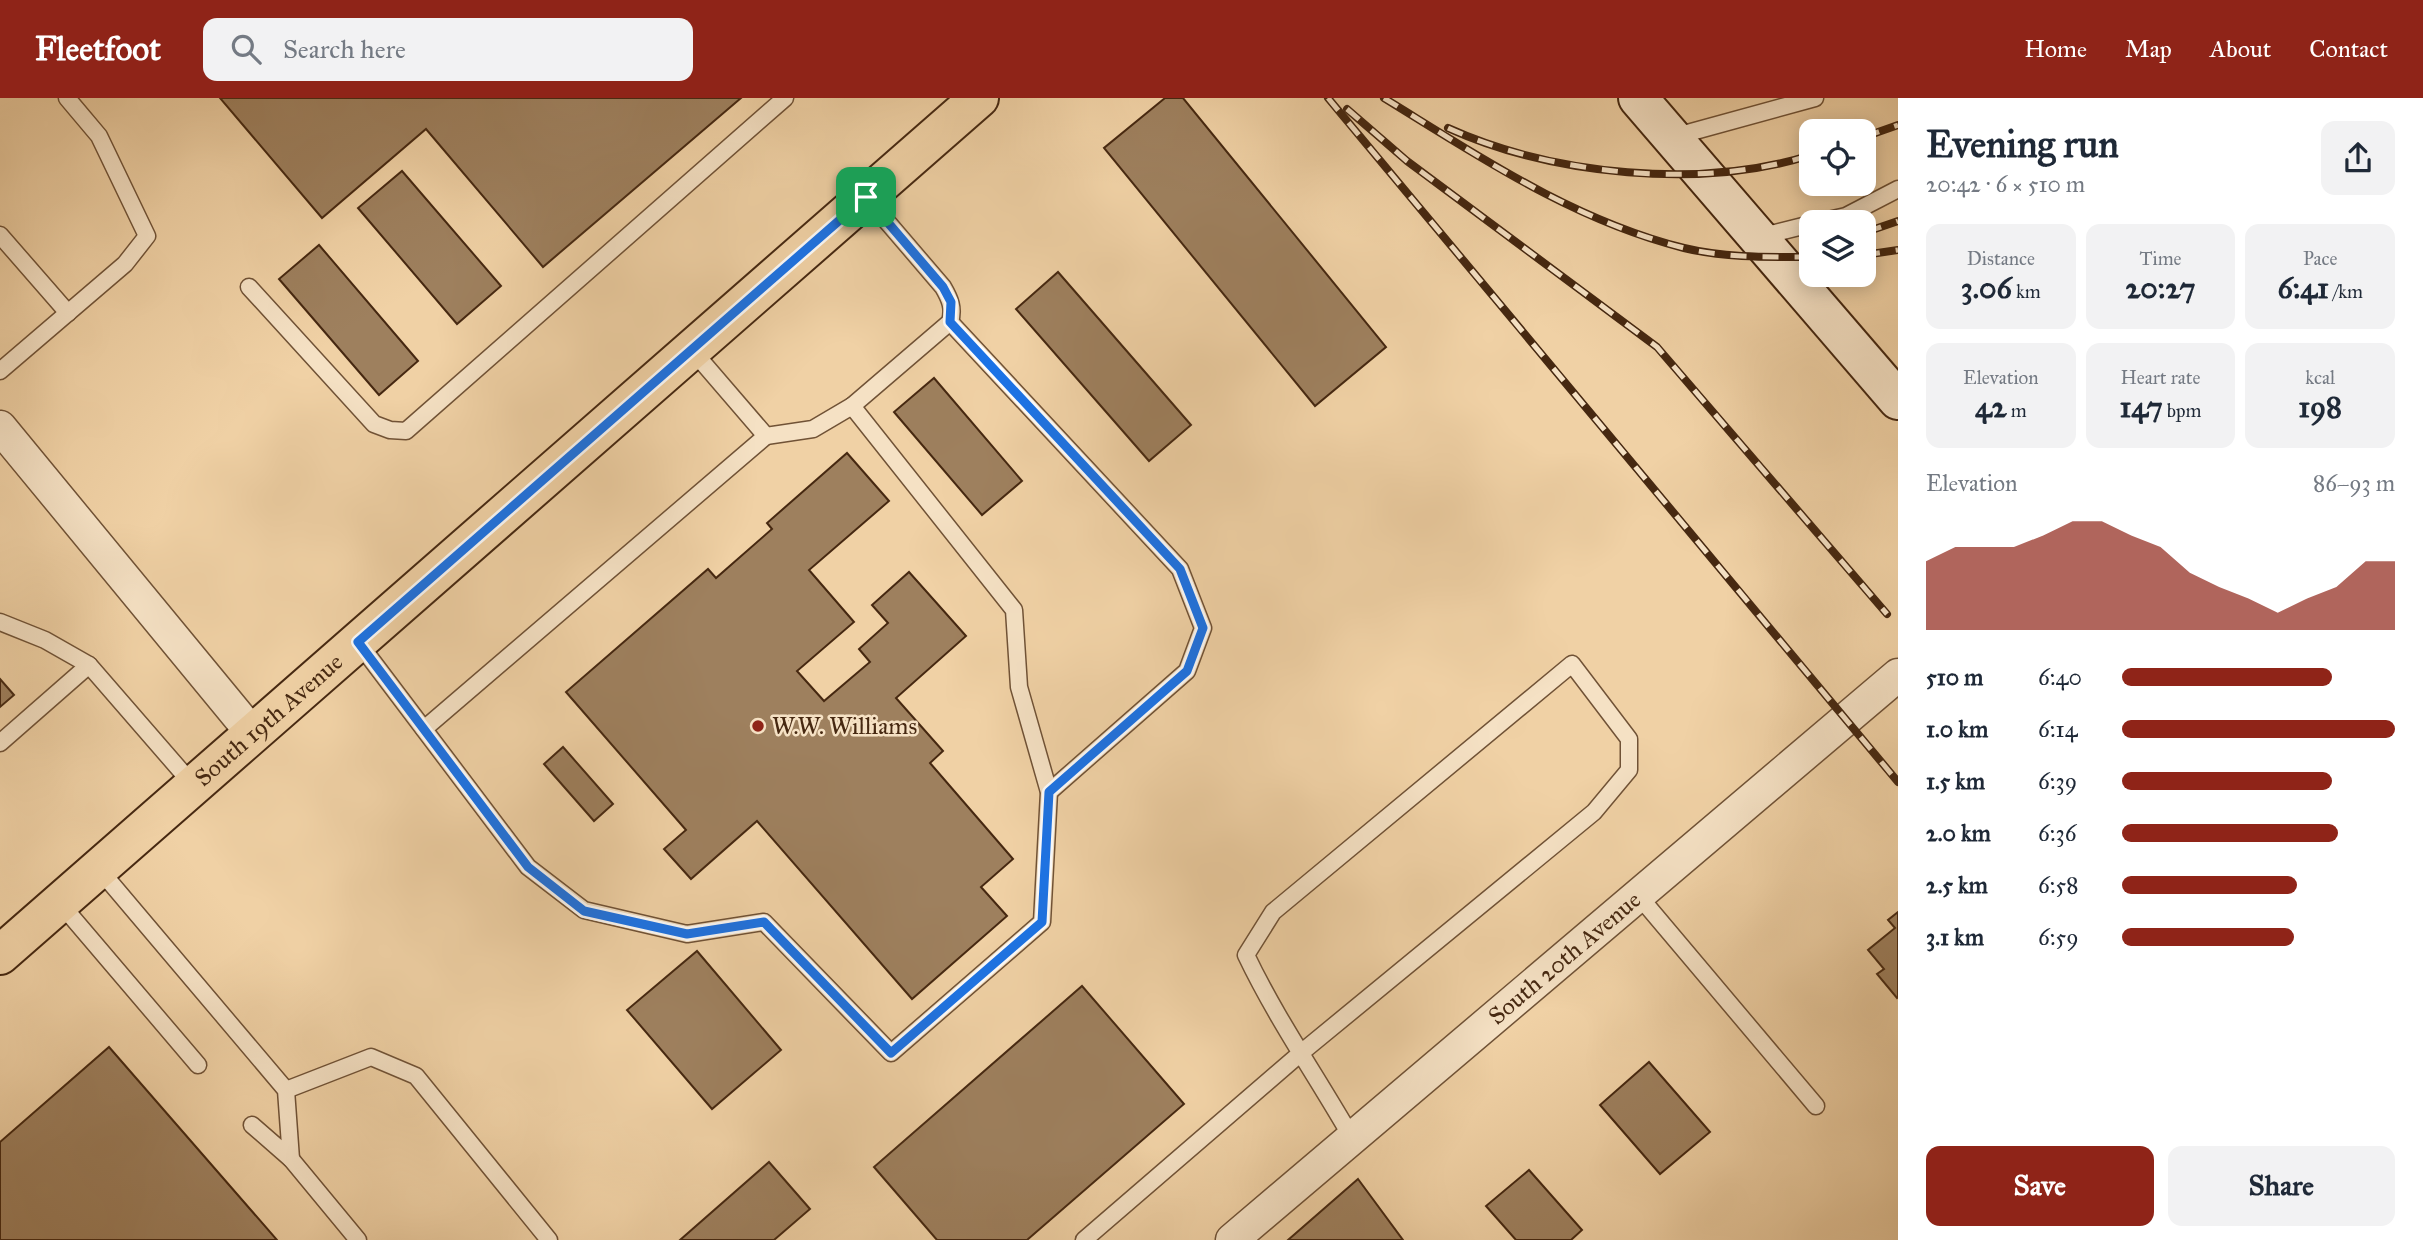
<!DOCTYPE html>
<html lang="en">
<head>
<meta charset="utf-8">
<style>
	:root { --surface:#fff; --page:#f2f2f3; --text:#1f2937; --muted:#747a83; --accent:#8f2418 }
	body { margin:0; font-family:"IM FELL Great Primer",serif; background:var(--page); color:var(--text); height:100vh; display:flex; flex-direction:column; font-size:26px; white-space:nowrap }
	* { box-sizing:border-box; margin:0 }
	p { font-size:23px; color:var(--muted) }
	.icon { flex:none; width:38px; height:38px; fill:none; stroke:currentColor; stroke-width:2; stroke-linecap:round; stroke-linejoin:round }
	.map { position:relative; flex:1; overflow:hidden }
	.side { display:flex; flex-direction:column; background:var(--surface); width:525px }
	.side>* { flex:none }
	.buttons { position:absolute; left:1799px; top:21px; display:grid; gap:14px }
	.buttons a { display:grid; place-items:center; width:77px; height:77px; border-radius:14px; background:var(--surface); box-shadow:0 4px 18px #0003; font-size:35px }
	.pin { position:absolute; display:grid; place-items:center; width:60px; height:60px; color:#fff; margin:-30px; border-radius:14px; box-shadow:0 4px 10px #0006 }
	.round { display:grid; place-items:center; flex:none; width:74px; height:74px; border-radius:14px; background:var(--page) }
	.summary { display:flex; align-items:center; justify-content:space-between; height:119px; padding:0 28px }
	h1 { font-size:38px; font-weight:700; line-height:52px }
	.figures { display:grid; grid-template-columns:repeat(3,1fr); gap:10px; height:119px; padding:7px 28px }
	.figures div { display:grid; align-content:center; border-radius:14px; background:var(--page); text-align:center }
	.figures b { font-size:30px; font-weight:700 }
	.figures small { font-size:19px; font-weight:400 }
	.figures p { font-size:19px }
	.chart { height:196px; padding:14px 28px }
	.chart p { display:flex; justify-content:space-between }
	.chart svg { width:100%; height:126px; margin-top:7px; fill:var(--accent); opacity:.7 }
	.cta { display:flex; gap:14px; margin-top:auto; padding:14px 28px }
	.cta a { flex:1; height:80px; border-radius:14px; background:var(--accent); color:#fff; font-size:28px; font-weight:700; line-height:80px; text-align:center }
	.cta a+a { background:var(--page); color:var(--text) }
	ul { padding:0 28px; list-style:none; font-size:23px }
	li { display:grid; grid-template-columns:112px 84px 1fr; align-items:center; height:52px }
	li i { height:18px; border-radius:9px; background:var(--accent) }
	header { display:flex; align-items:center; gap:42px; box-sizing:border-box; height:98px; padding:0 35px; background:var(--accent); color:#fff }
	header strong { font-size:33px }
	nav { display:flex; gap:38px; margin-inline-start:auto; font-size:24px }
	.search { width:490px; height:63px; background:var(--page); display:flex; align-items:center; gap:18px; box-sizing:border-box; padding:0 24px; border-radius:14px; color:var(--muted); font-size:26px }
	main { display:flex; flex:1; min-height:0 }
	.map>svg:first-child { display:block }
</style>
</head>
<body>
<header>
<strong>Fleetfoot</strong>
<div class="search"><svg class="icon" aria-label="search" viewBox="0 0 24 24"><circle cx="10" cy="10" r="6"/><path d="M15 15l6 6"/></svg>Search here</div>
<nav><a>Home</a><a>Map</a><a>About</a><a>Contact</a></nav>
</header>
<main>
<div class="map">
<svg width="1898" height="1142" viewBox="0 0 1898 1142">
	<rect width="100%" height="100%" fill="#f0d1a5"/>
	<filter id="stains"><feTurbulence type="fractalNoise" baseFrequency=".00286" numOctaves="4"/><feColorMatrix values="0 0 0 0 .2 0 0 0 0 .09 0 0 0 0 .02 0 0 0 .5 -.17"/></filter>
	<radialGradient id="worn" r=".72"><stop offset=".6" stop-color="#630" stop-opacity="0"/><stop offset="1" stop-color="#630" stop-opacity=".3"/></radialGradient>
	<g fill="#9e805e" stroke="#462811" stroke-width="2">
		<polygon points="220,0 741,0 543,169 426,31 322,120"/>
		<polygon points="1165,0 1183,0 1386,249 1315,308 1104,50"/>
		<polygon points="402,73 501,188 457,226 358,110"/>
		<polygon points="319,147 418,263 379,297 279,181"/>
		<polygon points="1058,174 1191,327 1149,363 1016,211"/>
		<polygon points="934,280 1022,383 982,417 894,314"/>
		<polygon points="847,355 889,403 809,472 854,524 797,573 824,603 870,564 859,551 888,525 872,507 909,474 966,538 896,600 943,653 930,665 1013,761 981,789 1007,818 912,901 757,723 691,781 664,751 686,732 566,594 708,471 716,480 772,431 767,425"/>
		<polygon points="0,581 14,597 0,609"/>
		<polygon points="563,649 613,706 594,723 544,666"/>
		<polygon points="1898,814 1898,899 1897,900 1877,876 1884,871 1868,852 1895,830 1888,822"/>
		<polygon points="697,853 781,952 712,1011 627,912"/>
		<polygon points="1082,888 1184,1006 1027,1142 937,1142 874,1069"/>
		<polygon points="109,949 277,1142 0,1142 0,1044"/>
		<polygon points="1649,964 1710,1034 1660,1076 1600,1007"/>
		<polygon points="769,1064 810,1111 774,1142 680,1142"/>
		<polygon points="1529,1072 1582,1132 1571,1142 1516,1142 1486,1108"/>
		<polygon points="1358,1081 1403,1142 1288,1142"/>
	</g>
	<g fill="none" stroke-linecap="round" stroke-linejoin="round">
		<g stroke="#705236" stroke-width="19">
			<g id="lane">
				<polyline points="1673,39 1815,0"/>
				<polyline points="1819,124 1846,118 1898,91"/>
				<polyline points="0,137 68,215"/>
				<polyline points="1759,139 1811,126"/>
				<polyline points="249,189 374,326 390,332 406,333 785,0"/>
				<polyline points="950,224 1180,471 1203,530 1187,573 1049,694"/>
				<polyline points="0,273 125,166 147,138 99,38 67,0"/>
				<path d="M852,308L950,224C954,210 950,201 943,189L866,99"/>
				<polyline points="0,524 45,542 89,567"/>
				<polyline points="358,544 528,769 584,812 687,836 764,824 891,955 1042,824 1049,694 1019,589 1014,512 852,308 813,331 766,338 692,252"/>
				<polyline points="424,631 766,338"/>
				<polyline points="0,645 89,567 194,688"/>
				<polyline points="99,771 286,992 291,1061 252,1027"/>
				<polyline points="1638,797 1816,1008"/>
				<polyline points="60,805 198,967"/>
				<polyline points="286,992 371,959 416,978 549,1142"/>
				<polyline points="291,1061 358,1142"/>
				<path d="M1084,1142L1302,954L1594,714L1629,672V641L1572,566L1273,814L1246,857C1276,920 1317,979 1352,1040"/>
			</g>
		</g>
		<g stroke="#705236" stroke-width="35">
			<g id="street">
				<polyline points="0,329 253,636"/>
				<path id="s1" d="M1232,1142L1898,577"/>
			</g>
		</g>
		<g stroke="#462811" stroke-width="42">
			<polyline id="secondary" points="1638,0 1898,302"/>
		</g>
		<g stroke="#462811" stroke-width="42">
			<g id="primary">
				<path id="s2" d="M0,857L979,0"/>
			</g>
		</g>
		<use href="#lane" stroke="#f5e1c4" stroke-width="16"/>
		<use href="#street" stroke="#f5e1c4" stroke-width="32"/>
		<use href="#secondary" stroke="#f5e1c4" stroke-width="38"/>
		<use href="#primary" stroke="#f0d1a5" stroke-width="38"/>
		<g stroke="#462811" stroke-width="8">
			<g id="rail">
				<polyline points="1328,0 1898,684"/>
				<path d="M1384,0C1480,59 1573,122 1684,150C1725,160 1769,159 1811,159"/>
				<polyline points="1347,11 1407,63 1657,249 1887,516"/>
				<path d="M1448,30C1552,77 1702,92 1811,57"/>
				<polyline points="1864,39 1898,27"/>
				<polyline points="1866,134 1898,123"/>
				<polyline points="1864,157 1898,152"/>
			</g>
		</g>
		<use href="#rail" stroke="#f5e1c4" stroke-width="5" stroke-dasharray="16" stroke-linecap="butt"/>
	</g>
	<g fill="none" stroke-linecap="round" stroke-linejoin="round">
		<g stroke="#fff" stroke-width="14">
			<polygon id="route" points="866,99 943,189 951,204 950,224 1180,471 1203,530 1187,573 1049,694 1042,824 891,955 764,824 687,836 584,813 528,769 358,544"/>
		</g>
		<use href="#route" stroke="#1a73e8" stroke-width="9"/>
	</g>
	<circle fill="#8f2418" stroke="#f5e1c4" stroke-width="2.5" cx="758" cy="628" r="7"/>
	<g text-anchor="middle" stroke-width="5" stroke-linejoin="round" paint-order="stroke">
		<g font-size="24" fill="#462811" stroke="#f5e1c4">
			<text dy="8" stroke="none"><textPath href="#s2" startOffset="357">South 19th Avenue</textPath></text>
			<text dy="8" stroke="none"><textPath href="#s1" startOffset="436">South 20th Avenue</textPath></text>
		</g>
		<g font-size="24" fill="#462811" stroke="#f5e1c4" text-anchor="start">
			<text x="772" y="636">W.W. Williams</text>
		</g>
	</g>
	<rect width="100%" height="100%" filter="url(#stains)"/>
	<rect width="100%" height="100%" fill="url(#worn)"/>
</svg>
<div class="buttons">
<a><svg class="icon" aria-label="locate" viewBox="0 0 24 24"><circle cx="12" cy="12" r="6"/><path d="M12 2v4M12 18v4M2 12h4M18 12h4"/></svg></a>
<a><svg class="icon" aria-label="layers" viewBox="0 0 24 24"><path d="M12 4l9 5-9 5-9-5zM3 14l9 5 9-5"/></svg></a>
</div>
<div class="pin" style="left:866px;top:99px;background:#1e9e55"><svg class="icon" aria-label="arrive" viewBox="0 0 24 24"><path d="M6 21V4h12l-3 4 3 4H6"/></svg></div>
</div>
<section class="side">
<div class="summary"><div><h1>Evening run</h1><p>20:42 · 6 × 510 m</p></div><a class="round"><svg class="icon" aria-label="share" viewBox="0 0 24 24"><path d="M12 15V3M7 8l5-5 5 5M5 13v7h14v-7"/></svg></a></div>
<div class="figures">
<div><p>Distance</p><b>3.06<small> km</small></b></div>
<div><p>Time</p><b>20:27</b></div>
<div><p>Pace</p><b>6:41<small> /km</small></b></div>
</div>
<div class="figures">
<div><p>Elevation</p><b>42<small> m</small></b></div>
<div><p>Heart rate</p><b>147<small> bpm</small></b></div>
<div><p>kcal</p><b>198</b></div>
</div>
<div class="chart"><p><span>Elevation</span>86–93 m</p>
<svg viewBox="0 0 160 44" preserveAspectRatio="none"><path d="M0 44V20L10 15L20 15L30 15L40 11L50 6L60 6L70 11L80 15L90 24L100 29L110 33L120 38L130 33L140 29L150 20L160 20V44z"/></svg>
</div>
<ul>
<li><b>510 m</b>6:40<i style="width:77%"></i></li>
<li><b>1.0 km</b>6:14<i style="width:100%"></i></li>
<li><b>1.5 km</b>6:39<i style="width:77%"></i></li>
<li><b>2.0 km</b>6:36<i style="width:79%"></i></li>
<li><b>2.5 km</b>6:58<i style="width:64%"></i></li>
<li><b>3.1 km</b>6:59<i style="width:63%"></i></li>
</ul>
<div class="cta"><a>Save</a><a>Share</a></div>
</section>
</main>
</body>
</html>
